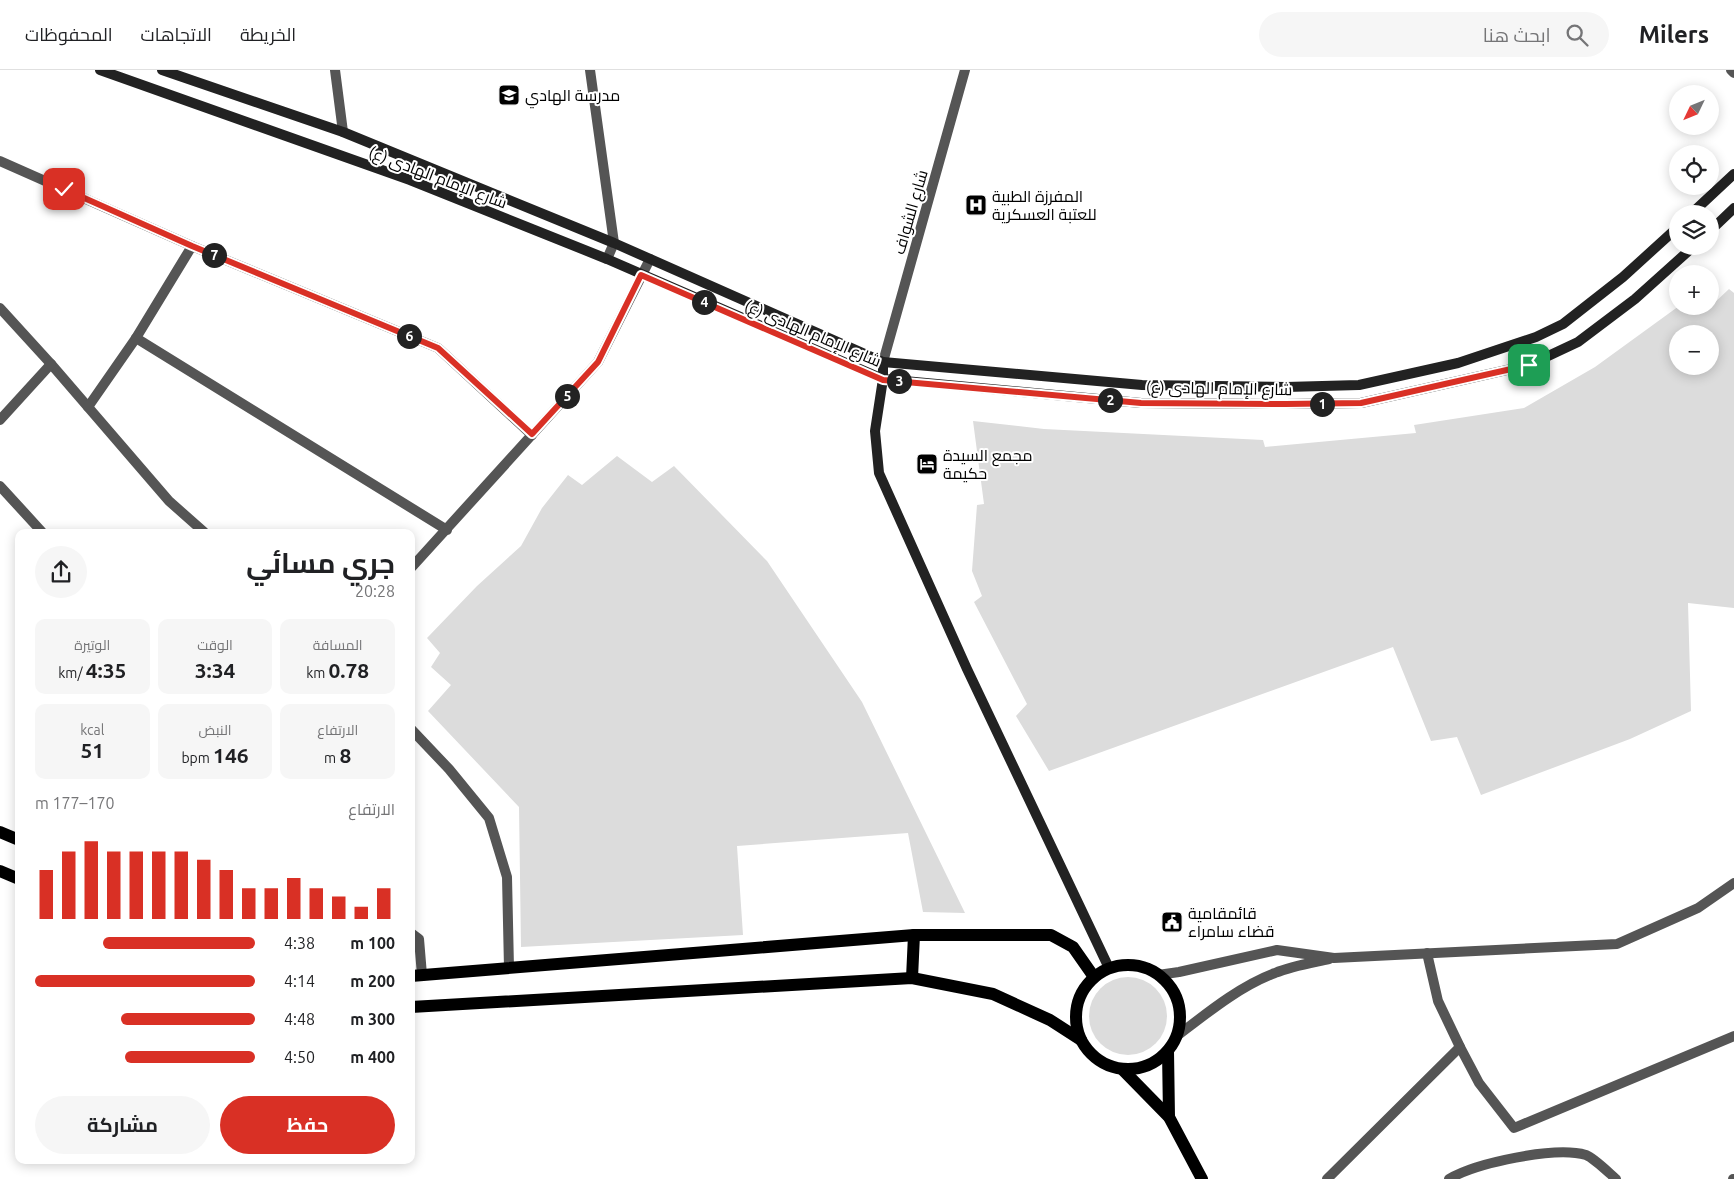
<!DOCTYPE html>
<html lang="ar">
<head>
<meta charset="utf-8">
<style>
	:root { --surface:#fff; --page:#f6f6f6; --text:#202124; --muted:#757577; --line:#e0e0e0; --accent:#d93025 }
	body { margin:0; font-family:Ubuntu,Cairo,sans-serif; background:var(--page); color:var(--text); direction:rtl; height:100vh; display:flex; flex-direction:column; font-size:19px; white-space:nowrap }
	* { box-sizing:border-box; margin:0 }
	p { font-size:16px; color:var(--muted) }
	.icon { flex:none; width:28px; height:28px; fill:none; stroke:currentColor; stroke-width:2; stroke-linecap:round; stroke-linejoin:round }
	.map { position:relative; flex:1; overflow:hidden; direction:ltr }
	.panel { position:absolute; left:15px; top:459px; width:400px; height:635px; display:flex; flex-direction:column; background:var(--surface); border-radius:10px; box-shadow:0 2px 12px #0003; direction:rtl }
	.panel>* { flex:none }
	.needle { width:32px; rotate:227deg }
	.fabs { position:absolute; left:1669px; top:15px; display:grid; gap:10px }
	.fabs a { display:grid; place-items:center; width:50px; height:50px; border-radius:50%; background:var(--surface); box-shadow:0 2px 12px #0003; font-size:25px }
	.pin { position:absolute; display:grid; place-items:center; width:42px; height:42px; color:#fff; margin:-21px; border-radius:10px; box-shadow:0 2px 8px #0006 }
	.km { position:absolute; width:25px; height:25px; margin:-12px; border-radius:50%; background:#222; color:#fff; font-size:14px; line-height:25px; text-align:center }
	.round { display:grid; place-items:center; flex:none; width:52px; height:52px; border-radius:26px; background:var(--page) }
	.headline { display:flex; align-items:center; justify-content:space-between; height:85px; padding:0 20px }
	h1 { font-size:28px; font-weight:700; line-height:38px }
	.metrics { display:grid; grid-template-columns:repeat(3,1fr); gap:8px; height:85px; padding:5px 20px }
	.metrics div { display:grid; align-content:center; border-radius:10px; background:var(--page); text-align:center }
	.metrics b { font-size:21px; font-weight:700 }
	.metrics small { font-size:14px; font-weight:400 }
	.metrics p { font-size:14px }
	.chart { height:140px; padding:10px 20px }
	.chart p { display:flex; justify-content:space-between }
	.chart svg { width:100%; height:90px; margin-top:5px; stroke:var(--accent); stroke-width:6 }
	.button { display:flex; gap:10px; margin-top:auto; padding:10px 20px }
	.button a { flex:1; height:58px; border-radius:30px; background:var(--accent); color:#fff; font-size:20px; font-weight:700; line-height:58px; text-align:center }
	.button a+a { background:var(--page); color:var(--text) }
	ul { padding:0 20px; list-style:none; font-size:16px }
	li { display:grid; grid-template-columns:80px 60px 1fr; align-items:center; height:38px }
	li i { height:12px; border-radius:6px; background:var(--accent) }
	header { display:flex; align-items:center; gap:30px; box-sizing:border-box; height:70px; padding:0 25px; background:var(--surface); border-bottom:1px solid var(--line) }
	header strong { font-size:24px }
	nav { display:flex; gap:28px; margin-inline-start:auto; font-size:18px }
	.search { width:350px; height:45px; background:var(--page); display:flex; align-items:center; gap:12px; box-sizing:border-box; padding:0 18px; border-radius:28px; color:var(--muted); font-size:19px }
	.map>svg:first-child { display:block }
</style>
</head>
<body>
<header>
<strong>Milers</strong>
<div class="search"><svg class="icon" aria-label="search" viewBox="0 0 24 24"><circle cx="10" cy="10" r="6"/><path d="M15 15l6 6"/></svg>ابحث هنا</div>
<nav><a>الخريطة</a><a>الاتجاهات</a><a>المحفوظات</a></nav>
</header>
<div class="map">
<svg width="1734" height="1109" viewBox="0 0 1734 1109">
	<rect width="100%" height="100%" fill="#fff"/>
	<g fill="#dcdcdc" fill-rule="evenodd">
		<path d="M1729,219L1734,223V538L1688,533L1691,641L1630,669L1481,725L1457,667L1431,671L1393,577L1049,701L1016,646L1027,634L974,532L982,526L972,501L977,435L984,434L973,351L1044,359L1263,370L1265,377L1416,363L1414,355L1524,338L1595,297L1679,236H1682L1689,242L1696,236H1710V233L1712,235ZM1678,264H1710V296H1678Z"/>
		<polygon points="617,386 652,412 674,396 767,491 862,632 965,843 923,842 908,763 737,776 743,865 521,877 519,737 428,641 451,615 431,597 440,583 427,568 477,516 521,476 542,438 568,405 582,415"/>
		<circle cx="1128" cy="946" r="39"/>
	</g>
	<g fill="none" stroke-linecap="round" stroke-linejoin="round">
		<polyline stroke="#555" stroke-width="10" points="1731,0 1734,3"/>
		<g stroke="#555" stroke-width="10">
			<polyline points="335,0 343,62"/>
			<polyline points="0,91 192,176 438,278 532,365"/>
			<polyline points="0,238 51,294 169,431 204,462"/>
			<polyline points="136,268 447,460"/>
			<polyline points="883,292 965,0"/>
			<polyline points="88,337 136,268 192,176"/>
			<polyline points="0,350 51,294"/>
			<polyline points="0,416 42,462"/>
			<polyline points="411,498 598,292 650,189"/>
			<polyline points="411,659 449,699 489,748 507,807 509,898"/>
			<polyline points="411,863 419,869 422,905"/>
			<polyline points="1427,883 1438,931 1460,977 1479,1013 1514,1058 1734,966"/>
			<polyline points="1158,905 1179,902 1277,880 1334,888 1617,874 1698,838 1734,813"/>
			<path d="M1177,966C1207,943 1240,916 1275,903C1292,896 1311,893 1329,889"/>
			<polyline points="1327,1109 1460,977"/>
			<path d="M1449,1109C1476,1093 1555,1076 1586,1085C1594,1088 1609,1103 1616,1109"/>
			<polyline points="1733,1109 1734,1109"/>
		</g>
		<polyline stroke="#555" stroke-width="10" points="590,0 614,173 607,189"/>
		<g stroke="#222" stroke-width="10">
			<polyline points="100,0 410,110 607,189 883,309 1141,333 1286,334 1361,333 1529,295 1578,272 1635,229 1694,176"/>
			<polyline points="162,0 343,62 614,173 883,292 1142,315 1286,317 1359,315 1458,293 1536,267 1563,254 1623,207 1678,157"/>
			<polyline points="1691,144 1734,104"/>
			<polyline points="1710,161 1734,138"/>
			<polyline points="883,292 883,309 875,361 879,403 967,599 1109,898"/>
		</g>
		<g stroke="#000" stroke-width="12">
			<polyline points="0,762 19,770"/>
			<polyline points="0,801 19,809"/>
			<circle cx="1128" cy="947" r="52"/>
			<polyline points="411,906 914,865 1051,865 1073,877 1094,907"/>
			<polyline points="912,908 914,865"/>
			<polyline points="411,937 912,908 993,924 1050,950 1081,970"/>
			<polyline points="1168,981 1169,1047"/>
			<polyline points="1122,999 1169,1047 1202,1109"/>
		</g>
	</g>
	<g fill="none" stroke-linecap="round" stroke-linejoin="round">
		<g stroke="#fff" stroke-width="10">
			<polyline id="route" points="64,119 192,176 438,278 532,364 598,292 641,205 883,310 1141,333 1286,334 1361,333 1529,295"/>
		</g>
		<use href="#route" stroke="#d93025" stroke-width="6"/>
	</g>
	<defs>
		<g id="school-square" transform="scale(1.125)"><rect x="-9" y="-9" width="18" height="18" rx="4" fill="#000" stroke="#fff"/><path d="M0-5L7-2L0 1L-7-2ZM-4 1L0 2.5L4 1V4Q0 6-4 4Z" fill="#fff"/></g>
		<g id="hospital-square" transform="scale(1.125)"><rect x="-9" y="-9" width="18" height="18" rx="4" fill="#000" stroke="#fff"/><path d="M-5-5h3v3.5h4V-5h3V5h-3V1.5h-4V5h-3Z" fill="#fff"/></g>
		<g id="hotel-square" transform="scale(1.125)"><rect x="-9" y="-9" width="18" height="18" rx="4" fill="#000" stroke="#fff"/><path d="M-6-4.5h1.5V1H6V5H4.5V3h-9V5H-6ZM-4 0a1.8 1.8 0 1 1 3.6 0ZM.5 0V-2.5h3Q6-2.5 6 0Z" fill="#fff"/></g>
		<g id="civic-square" transform="scale(1.125)"><rect x="-9" y="-9" width="18" height="18" rx="4" fill="#000" stroke="#fff"/><path d="M-.6-6.5H3V-4.5H.6V-3L4-1V1h2V6H-6V1h2V-1L-.6-3ZM-1.2 2.5V6h2.4V2.5Z" fill="#fff"/></g>
	</defs>
	<g fill-rule="evenodd">
		<use href="#school-square" x="509" y="25"/>
		<use href="#hospital-square" x="976" y="135"/>
		<use href="#hotel-square" x="927" y="394"/>
		<use href="#civic-square" x="1172" y="852"/>
	</g>
	<g text-anchor="middle" stroke-width="4" stroke-linejoin="round" paint-order="stroke">
		<g font-size="16" fill="#000" stroke="#fff" text-anchor="start">
			<text x="525" y="31">مدرسة الهادي</text>
			<text x="992" y="132">المفرزة الطبية<tspan x="992" dy="18">للعتبة العسكرية</tspan></text>
			<text x="943" y="391">مجمع السيدة<tspan x="943" dy="18">حكيمة</tspan></text>
			<text x="1188" y="849">قائمقامية<tspan x="1188" dy="18">قضاء سامراء</tspan></text>
		</g>
		<g font-size="16" fill="#000" stroke="#fff">
			<text transform="translate(438 107) rotate(21)" y="6">شارع الإمام الهادی (ع)</text>
			<text transform="translate(910 142) rotate(-74)" y="6">شارع الشواف</text>
			<text transform="translate(813 263) rotate(23)" y="6">شارع الإمام الهادی (ع)</text>
			<text transform="translate(1219 318) rotate(1)" y="6">شارع الإمام الهادی (ع)</text>
		</g>
	</g>
</svg>
<div class="fabs">
<a><svg class="needle" viewBox="-14 -14 28 28"><path d="M0-13l5 13h-10z" fill="#e53935"/><path d="M0 13l5-13h-10z" fill="#757577"/></svg></a>
<a><svg class="icon" aria-label="locate" viewBox="0 0 24 24"><circle cx="12" cy="12" r="6"/><path d="M12 2v4M12 18v4M2 12h4M18 12h4"/></svg></a>
<a><svg class="icon" aria-label="layers" viewBox="0 0 24 24"><path d="M12 4l9 5-9 5-9-5zM3 14l9 5 9-5"/></svg></a>
<a>+</a>
<a>−</a>
</div>
<div class="pin" style="left:1529px;top:295px;background:#1e9e55"><svg class="icon" aria-label="arrive" viewBox="0 0 24 24"><path d="M6 21V4h12l-3 4 3 4H6"/></svg></div>
<div class="pin" style="left:64px;top:119px;background:#d93025"><svg class="icon" aria-label="check" viewBox="0 0 24 24"><path d="M5 12l5 5 9-10"/></svg></div>
<b class="km" style="left:1322px;top:334px">1</b>
<b class="km" style="left:1110px;top:330px">2</b>
<b class="km" style="left:899px;top:311px">3</b>
<b class="km" style="left:704px;top:232px">4</b>
<b class="km" style="left:567px;top:326px">5</b>
<b class="km" style="left:409px;top:266px">6</b>
<b class="km" style="left:214px;top:185px">7</b>
<section class="panel">
<div class="headline"><div><h1>جري مسائي</h1><p>20:28</p></div><a class="round"><svg class="icon" aria-label="share" viewBox="0 0 24 24"><path d="M12 15V3M7 8l5-5 5 5M5 13v7h14v-7"/></svg></a></div>
<div class="metrics">
<div><p>المسافة</p><b>0.78<small> km</small></b></div>
<div><p>الوقت</p><b>3:34</b></div>
<div><p>الوتيرة</p><b>4:35<small> /km</small></b></div>
</div>
<div class="metrics">
<div><p>الارتفاع</p><b>8<small> m</small></b></div>
<div><p>النبض</p><b>146<small> bpm</small></b></div>
<div><p>kcal</p><b>51</b></div>
</div>
<div class="chart"><p><span>الارتفاع</span>170–177 m</p>
<svg viewBox="0 0 160 44" preserveAspectRatio="none"><path d="M5 44V20M15 44V11M25 44V6M35 44V11M45 44V11M55 44V11M65 44V11M75 44V15M85 44V20M95 44V29M105 44V29M115 44V24M125 44V29M135 44V33M145 44V38M155 44V29"/></svg>
</div>
<ul>
<li><b>100 m</b>4:38<i style="width:69%"></i></li>
<li><b>200 m</b>4:14<i style="width:100%"></i></li>
<li><b>300 m</b>4:48<i style="width:61%"></i></li>
<li><b>400 m</b>4:50<i style="width:59%"></i></li>
</ul>
<div class="button"><a>حفظ</a><a>مشاركة</a></div>
</section>
</div>
</body>
</html>
